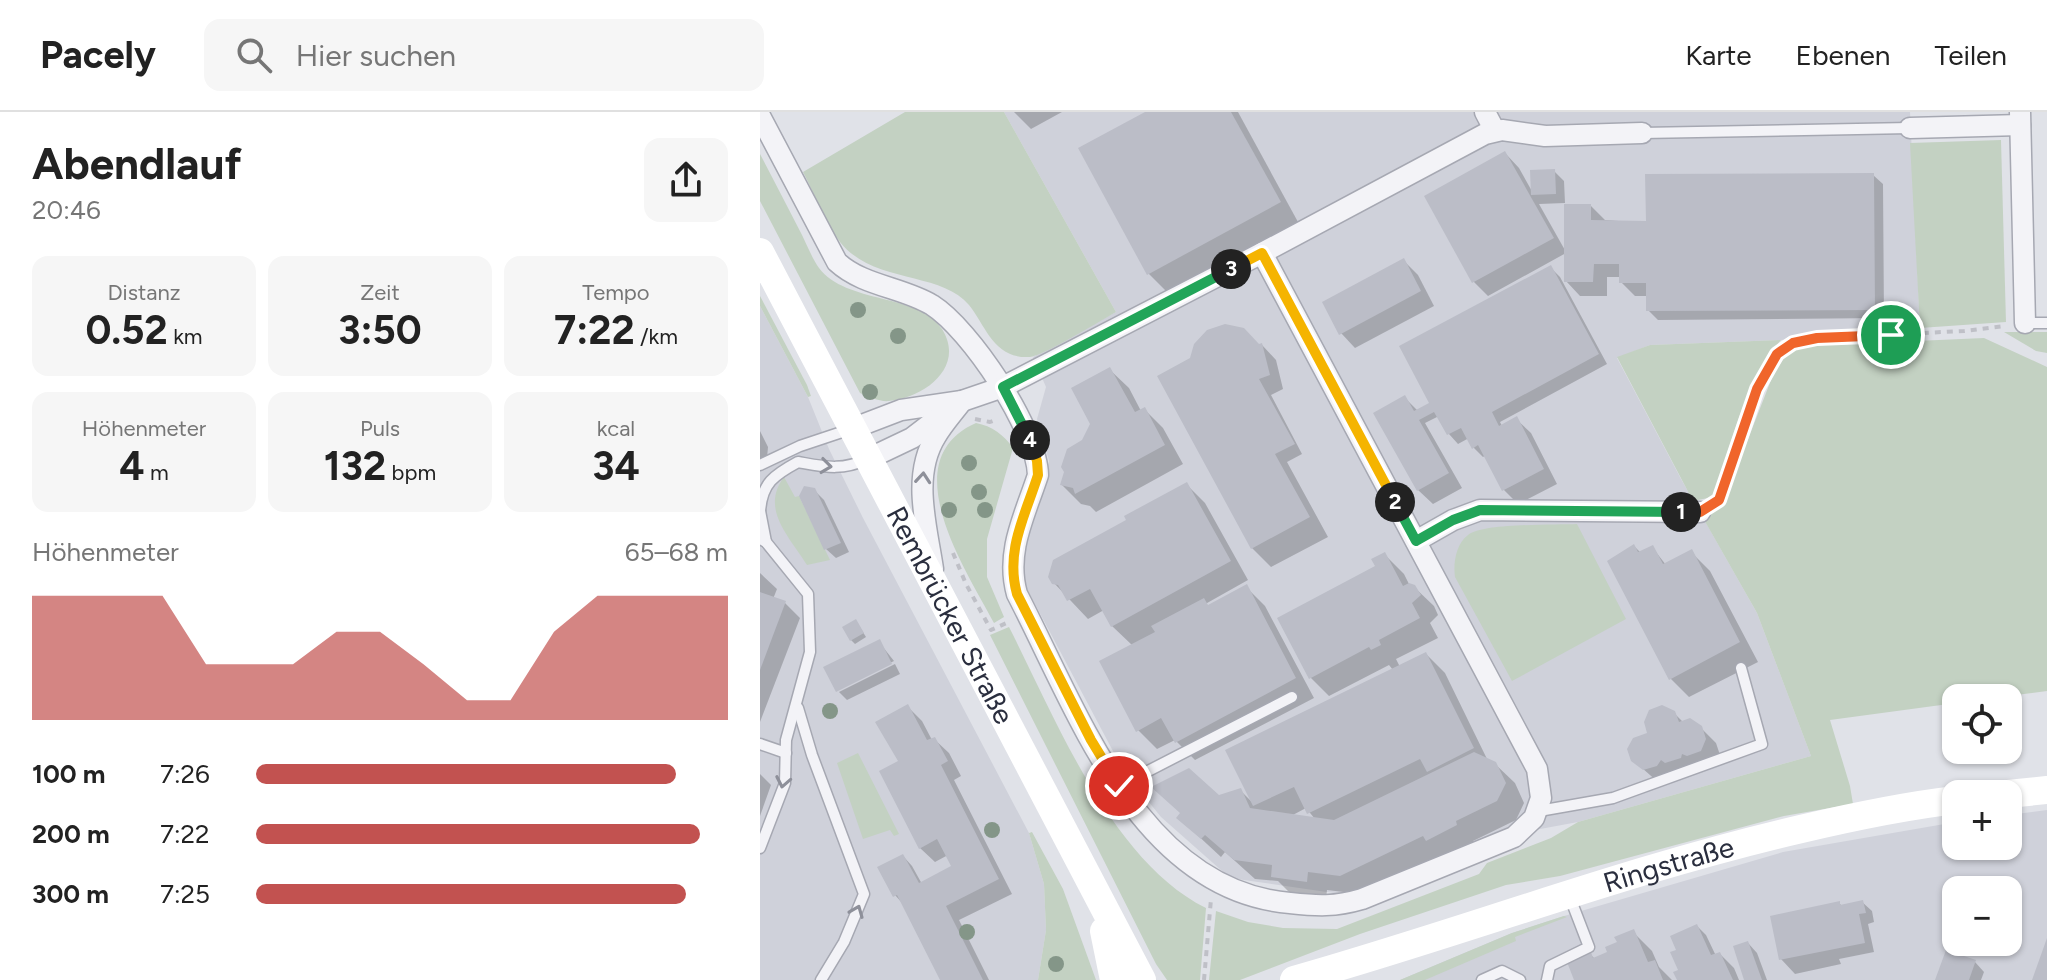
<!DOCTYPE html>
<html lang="de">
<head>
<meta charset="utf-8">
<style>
	:root { --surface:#fff; --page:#f6f6f6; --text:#222; --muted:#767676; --line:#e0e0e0; --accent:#c25250 }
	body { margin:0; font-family:Figtree,sans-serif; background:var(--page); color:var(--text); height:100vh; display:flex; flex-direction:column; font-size:30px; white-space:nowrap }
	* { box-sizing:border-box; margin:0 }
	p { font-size:26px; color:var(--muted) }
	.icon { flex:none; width:44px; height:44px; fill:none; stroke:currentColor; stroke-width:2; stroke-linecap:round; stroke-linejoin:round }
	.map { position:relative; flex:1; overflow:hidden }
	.details { display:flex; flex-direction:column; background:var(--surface); width:760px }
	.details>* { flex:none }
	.tools { position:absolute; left:1182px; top:572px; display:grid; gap:16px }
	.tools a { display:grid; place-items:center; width:80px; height:80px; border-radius:16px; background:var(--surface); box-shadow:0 2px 6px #0004; font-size:40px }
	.pin { position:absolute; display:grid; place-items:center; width:68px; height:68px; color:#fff; margin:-34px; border:4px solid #fff; border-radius:50%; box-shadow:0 2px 8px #0007 }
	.km { position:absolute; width:40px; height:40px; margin:-20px; border-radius:50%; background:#222; color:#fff; font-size:22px; line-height:40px; text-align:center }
	.round { display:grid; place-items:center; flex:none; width:84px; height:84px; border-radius:16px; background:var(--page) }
	.summary { display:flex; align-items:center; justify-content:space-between; height:136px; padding:0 32px }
	h1 { font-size:44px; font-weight:700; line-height:60px }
	.figures { display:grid; grid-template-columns:repeat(3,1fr); gap:12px; height:136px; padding:8px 32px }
	.figures div { display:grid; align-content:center; border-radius:16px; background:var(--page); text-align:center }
	.figures b { font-size:40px; font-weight:700 }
	.figures small { font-size:22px; font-weight:400 }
	.figures p { font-size:22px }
	.chart { height:224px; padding:16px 32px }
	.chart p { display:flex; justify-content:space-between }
	.chart svg { width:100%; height:144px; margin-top:8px; fill:var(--accent); opacity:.7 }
	ul { padding:0 32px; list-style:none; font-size:26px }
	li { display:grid; grid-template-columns:128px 96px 1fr; align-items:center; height:60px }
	li i { height:20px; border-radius:10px; background:var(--accent) }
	header { display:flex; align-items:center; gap:48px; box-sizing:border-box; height:112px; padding:0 40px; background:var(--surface); border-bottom:2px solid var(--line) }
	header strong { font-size:38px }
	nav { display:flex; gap:44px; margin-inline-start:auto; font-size:28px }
	.search { width:560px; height:72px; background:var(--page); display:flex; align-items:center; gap:20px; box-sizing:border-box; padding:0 28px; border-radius:16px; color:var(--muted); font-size:30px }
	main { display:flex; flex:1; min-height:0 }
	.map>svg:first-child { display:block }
</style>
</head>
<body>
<header>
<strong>Pacely</strong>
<div class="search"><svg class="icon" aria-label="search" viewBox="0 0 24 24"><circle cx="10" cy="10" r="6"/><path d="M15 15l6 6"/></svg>Hier suchen</div>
<nav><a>Karte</a><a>Ebenen</a><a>Teilen</a></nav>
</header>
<main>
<section class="details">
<div class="summary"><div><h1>Abendlauf</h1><p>20:46</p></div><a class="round"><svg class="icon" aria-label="share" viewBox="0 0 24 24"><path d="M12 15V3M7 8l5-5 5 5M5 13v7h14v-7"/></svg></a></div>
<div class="figures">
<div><p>Distanz</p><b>0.52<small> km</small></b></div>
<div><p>Zeit</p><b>3:50</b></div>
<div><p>Tempo</p><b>7:22<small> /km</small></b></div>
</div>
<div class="figures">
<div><p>Höhenmeter</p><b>4<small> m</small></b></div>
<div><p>Puls</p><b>132<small> bpm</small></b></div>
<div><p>kcal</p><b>34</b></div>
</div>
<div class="chart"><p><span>Höhenmeter</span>65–68 m</p>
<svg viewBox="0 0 160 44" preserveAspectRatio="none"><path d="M0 44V6L10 6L20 6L30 6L40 27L50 27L60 27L70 17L80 17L90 27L100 38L110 38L120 17L130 6L140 6L150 6L160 6V44z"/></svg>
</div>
<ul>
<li><b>100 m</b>7:26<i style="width:89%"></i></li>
<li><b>200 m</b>7:22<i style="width:94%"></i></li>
<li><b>300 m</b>7:25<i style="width:91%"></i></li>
</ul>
</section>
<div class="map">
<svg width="1287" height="868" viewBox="0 0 1287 868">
	<rect width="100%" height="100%" fill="#e0e2e8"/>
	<g fill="#cfd1da" fill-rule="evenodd">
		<polygon points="244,0 1150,0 1160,216 1021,228 890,233 857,246 921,367 997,501 1051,644 818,710 742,724 594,784 470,766 401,705 363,658 266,475 261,448 287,368 289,349 277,307 286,275 273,245 356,200"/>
		<polygon points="0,194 48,285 69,337 103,406 269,721 284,772 286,818 278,868 0,868"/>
		<path d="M1287,698V868H640L752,821L804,804L1023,740L1196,710V734H1248V703ZM1196,778H1248V830H1196Z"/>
	</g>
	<g fill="#c3d1c2">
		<path d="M145,0H244L356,200C340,209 283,244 270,245C234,247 227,216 209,193C181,159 113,172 80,130C66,111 54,81 43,60Z"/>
		<polygon points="1241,28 1246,210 1160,216 1150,31"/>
		<path d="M0,42C14,69 28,96 42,123C47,133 52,146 59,156C86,192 158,181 182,217C206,255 164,286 129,289C120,290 109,285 100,281L0,89Z"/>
		<polygon points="0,184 47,273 51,284 48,285 0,194"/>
		<polygon points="1244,220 1287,220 1287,241 1276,239"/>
		<polygon points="1224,226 1287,255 1287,579 1232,586 1196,586 1196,591 1070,608 1090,674 1093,692 1024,704 800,764 746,773 600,822 480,868 449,868 456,799 488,810 523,816 577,817 719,762 727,751 791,726 818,710 1051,644 997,501 943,406 962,394 1013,263 1026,243 1043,234"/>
		<path d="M1021,228C985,267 971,335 953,385L933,389L857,245L890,233Z"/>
		<path d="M216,311C232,314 244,323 253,336L227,427V465L244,505L234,511C206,458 132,348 216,311Z"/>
		<path d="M24,365L35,385L39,384L70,448L47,453C29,424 0,397 24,365Z"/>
		<path d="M817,412L866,507L752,569L695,465C693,451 696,432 708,423C722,411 795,413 817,412Z"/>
		<path d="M249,515C295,605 351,749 446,796L440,868H407L396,852L230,523Z"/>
		<polygon points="98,641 139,722 134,724 130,718 103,727 77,651"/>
		<polygon points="272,720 303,777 336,868 278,868 286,818 284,772 269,721"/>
		<polygon points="804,804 807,805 755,825 756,829 665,868 640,868 752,821"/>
	</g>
	<g fill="#0003" fill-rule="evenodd">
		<polygon points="254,0 302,0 271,17"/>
		<polygon points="389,0 478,0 538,110 408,181 389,162"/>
		<polygon points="745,41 759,56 773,81 794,59 804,69 805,91 779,92 806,140 831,94 845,108 885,111 1113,63 1123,72 1124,206 898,208 888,198 888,184 875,184 861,170 861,165 847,165 847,184 820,184 806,169 806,141 728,184 714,170 666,85"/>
		<polygon points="644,149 658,163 674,194 595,236 581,221"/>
		<polygon points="791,156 800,165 847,252 740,310 742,314 756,307 771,321 797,372 758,392 744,378 726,343 723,345 714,336 709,326 698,332 689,322 679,304 665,311 702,376 673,392 658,378 645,286 658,299 672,291"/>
		<polygon points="502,233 516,248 523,277 511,283 542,342 527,350 568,425 511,455 492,436 499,234"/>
		<polygon points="350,258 369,276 381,299 384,297 403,316 423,352 336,400 330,394 321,392 302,373 324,330"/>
		<polygon points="0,319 8,335 7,346 0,350"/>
		<polygon points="426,372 445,391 488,468 440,495 442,498 486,475 505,494 554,586 435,648 415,628 397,637 378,618 373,534 352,514 344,498 328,507 294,471 368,409"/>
		<polygon points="54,378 64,388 89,440 76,446 66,437"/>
		<polygon points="874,434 881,441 892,435 906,453 931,440 950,459 998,550 929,585 910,566"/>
		<path d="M625,443L644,462L650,474L654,475L674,494L678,503L670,511L678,526L636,547L640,555L666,542L685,561L728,649L735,652L755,671L764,691L756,708L713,729L715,733L686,746L682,743L600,782L567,778L566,788L532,783L518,769L495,767L465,740L461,745L419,706L480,678L493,691L633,558L629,553L569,584L550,565ZM546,696L555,707L531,704Z"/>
		<polygon points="0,461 17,477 13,487 25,491 40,506 0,610"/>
		<polygon points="96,509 106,525 95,532 91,528"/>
		<polygon points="119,530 134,549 78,576 78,579 66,556"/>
		<polygon points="135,552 140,562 87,588 79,580"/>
		<polygon points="148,595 162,609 172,628 174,627 189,641 201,664 194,668 252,782 199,808 229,868 182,868 144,793 135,783 143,744 152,754 162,772 194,755 188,743 175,750 160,736 141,650"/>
		<polygon points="914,601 924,611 941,616 956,631 960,643 899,671 873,648 890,623"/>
		<polygon points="0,662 11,673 0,704"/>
		<polygon points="1102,790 1112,799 1114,810 1108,812 1114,840 1079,847 1081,852 1035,862 1021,847 1079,791 1082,794"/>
		<polygon points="937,814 946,823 956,844 960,842 974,856 979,868 919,868 921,859 918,839"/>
		<polygon points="873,820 892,839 899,855 912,868 814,868 830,842 835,847 850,841"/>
		<polygon points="988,831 997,841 1007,868 986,868"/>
		<polygon points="1215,850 1224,860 1221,868 1177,868"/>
	</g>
	<g fill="#bbbdc7">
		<polygon points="385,0 471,0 521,90 387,163 318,36"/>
		<polygon points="745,39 794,126 712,171 664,84"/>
		<polygon points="795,57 796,82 771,83 770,58"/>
		<polygon points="1114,61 1115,198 886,199 886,171 859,171 859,152 834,152 833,170 804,170 804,92 831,92 831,108 886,109 885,62"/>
		<polygon points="644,146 661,179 579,223 562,190"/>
		<polygon points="791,153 839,242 732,300 739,314 757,304 784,357 742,379 718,333 712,337 701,316 687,323 674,300 659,308 689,361 657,379 613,301 645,283 654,299 669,291 639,234"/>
		<polygon points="465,212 484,216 499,232 502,231 510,263 499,267 535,332 515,342 550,405 491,437 397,264 430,246 434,232 447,218"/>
		<polygon points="350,255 375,300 385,295 405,333 315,382 313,376 300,373 304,360 301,355 307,337 322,328 330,312 311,276"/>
		<polygon points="427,370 471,449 351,515 330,477 307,489 298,473 292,472 288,465 293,448 366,408 364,404"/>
		<polygon points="44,374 55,376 81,431 64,438 39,384"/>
		<polygon points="874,432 878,440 893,433 903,452 932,437 980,530 909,568 847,449"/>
		<polygon points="625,440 643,474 649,471 655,473 661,483 652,491 660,506 619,528 621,533 611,538 609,535 549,567 517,506 615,454 611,447"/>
		<polygon points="487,472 536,566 415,631 401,606 376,620 339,549 395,520 391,514 444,486 448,493"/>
		<polygon points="0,480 26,489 0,558"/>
		<polygon points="96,507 104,521 90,529 82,515"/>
		<polygon points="120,527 132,552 76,580 63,555"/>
		<polygon points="666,540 714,636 667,660 660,647 547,702 534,675 493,694 465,638"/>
		<polygon points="148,592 167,628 175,625 188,649 181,653 239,767 186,794 223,868 180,868 137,783 133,785 117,755 143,742 159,771 191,754 177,727 159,737 119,659 138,649 115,610"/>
		<polygon points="902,593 915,599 919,610 930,606 942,614 946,627 941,639 927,644 922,642 921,646 905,651 901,648 897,654 883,658 871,649 867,637 873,626 887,621 884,610 889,598"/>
		<polygon points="714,640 736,650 746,671 737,689 696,709 697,713 666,729 663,724 580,764 548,760 547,770 511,765 512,753 474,748 445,723 441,727 416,706 420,701 391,675 429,656 459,683 481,676 490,696 574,708"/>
		<polygon points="1103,788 1106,801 1099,802 1105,831 1019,848 1010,804 1080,789 1080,793"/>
		<polygon points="937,812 951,843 960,840 973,868 917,868 913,860 918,858 910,840 916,838 910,824"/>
		<polygon points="874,817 888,850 895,848 903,868 814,868 807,850 831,840 833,846 847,840 845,835 857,830 854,825"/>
		<polygon points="1287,827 1287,868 1272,868 1287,826"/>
		<polygon points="988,829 1002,868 984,868 973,834"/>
		<polygon points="1186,838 1216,848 1209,868 1175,868"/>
	</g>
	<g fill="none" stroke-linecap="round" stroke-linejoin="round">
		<g stroke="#a6a8b2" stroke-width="13">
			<g id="lane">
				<polyline points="882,21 1150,16"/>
				<polyline points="1265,211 1287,211"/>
				<polyline points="0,353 40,334 91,317"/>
				<path d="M0,399C2,371 14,363 38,350C66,355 81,359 108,347"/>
				<polyline points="0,399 6,430"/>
				<polyline points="0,427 6,430 48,482 50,540 26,628 25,671 0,736"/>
				<polyline points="38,596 52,643 104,782 84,830 61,868"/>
				<polyline points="0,632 26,641"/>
				<polyline points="359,674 532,585"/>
				<polyline points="779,699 853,686 1002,632 981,556"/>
				<polyline points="722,868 742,859 760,868"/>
				<polyline points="787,868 790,854 829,835 809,783"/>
			</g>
		</g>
		<g stroke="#a6a8b2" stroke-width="23">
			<g id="street">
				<polyline points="725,0 735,19"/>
				<polyline points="1260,0 1265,211"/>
				<path d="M0,4L77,150C103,174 142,175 172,193C210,217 277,317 278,363C265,403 245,440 257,482C317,597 379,779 530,791C557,794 575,795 602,787L754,725L774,706L781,686L777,657L769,642L502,141"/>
				<polyline points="1150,16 1260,13"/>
				<polyline points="94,316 141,298 202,289 243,275 502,141 725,22 742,18 785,24 882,21"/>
				<polyline points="110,346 152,326 182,303"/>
				<polyline points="656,429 693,408 720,398 940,400"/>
				<path d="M173,457C167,415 151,364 176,324C183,312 193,301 202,289"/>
			</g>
		</g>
		<g stroke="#bfc0c7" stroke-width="4" stroke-dasharray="6 6" stroke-linecap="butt">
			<polyline points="215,307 230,310 238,307"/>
			<polyline points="955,390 959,388 997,277 1017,242 1033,231 1057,226 1204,219 1245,214"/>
			<polyline points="193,441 206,472 231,518 251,509"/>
			<polyline points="444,868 451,787"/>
		</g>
		<use href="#lane" stroke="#f3f3f7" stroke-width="10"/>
		<use href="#street" stroke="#f3f3f7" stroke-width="20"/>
		<g stroke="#fff" stroke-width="28">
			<path id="s1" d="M0,140L382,868"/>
			<polyline points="1248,682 1287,678"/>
			<polyline points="344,819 354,868"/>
			<path id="s2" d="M534,868C704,820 868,757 1041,717C1092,705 1144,694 1196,688"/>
		</g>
	</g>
	<g fill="#849688">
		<circle cx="98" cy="198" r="8"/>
		<circle cx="138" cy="224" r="8"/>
		<circle cx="110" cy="280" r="8"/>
		<circle cx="209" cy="351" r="8"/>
		<circle cx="219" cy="380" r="8"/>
		<circle cx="189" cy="398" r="8"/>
		<circle cx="225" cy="398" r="8"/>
		<circle cx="70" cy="599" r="8"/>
		<circle cx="232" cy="718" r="8"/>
		<circle cx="207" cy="820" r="8"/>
		<circle cx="296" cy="852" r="8"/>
	</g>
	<defs><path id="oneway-chevron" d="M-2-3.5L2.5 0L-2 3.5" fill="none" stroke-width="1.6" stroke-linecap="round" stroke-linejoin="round" transform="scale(2)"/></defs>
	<g stroke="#8e909a">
		<use href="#oneway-chevron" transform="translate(66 354) rotate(7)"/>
		<use href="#oneway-chevron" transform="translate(163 366) rotate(-85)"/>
		<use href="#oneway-chevron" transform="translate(23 670) rotate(101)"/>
		<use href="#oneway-chevron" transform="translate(97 799) rotate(-68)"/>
	</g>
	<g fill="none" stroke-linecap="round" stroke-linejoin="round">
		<g stroke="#fff" stroke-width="16">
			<polyline id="split-1" points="921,400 940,400 959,388 997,277 1017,242 1033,231 1057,226 1131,223"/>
		</g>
		<g stroke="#fff" stroke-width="16">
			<polyline id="split-2" points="635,390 656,429 693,408 720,398 921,400"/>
		</g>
		<g stroke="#fff" stroke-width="16">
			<polyline id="split-3" points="471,157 502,141 635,390"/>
		</g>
		<g stroke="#fff" stroke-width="16">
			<polyline id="split-4" points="270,328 243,275 471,157"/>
		</g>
		<g stroke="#fff" stroke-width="16">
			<path id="split-5" d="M270,328L277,349L278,363C265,404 245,439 257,482L331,628L359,674"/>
		</g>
		<use href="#split-1" stroke="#f0652b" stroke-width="10"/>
		<use href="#split-2" stroke="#22a559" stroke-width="10"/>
		<use href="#split-3" stroke="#f5b400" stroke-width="10"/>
		<use href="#split-4" stroke="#22a559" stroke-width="10"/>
		<use href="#split-5" stroke="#f5b400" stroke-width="10"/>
	</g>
	<g text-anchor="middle" stroke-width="6" stroke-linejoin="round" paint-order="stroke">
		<g font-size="28" fill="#2a2e3e" stroke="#f0f1f6">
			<text dy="10" stroke="none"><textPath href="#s1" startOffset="410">Rembrücker Straße</textPath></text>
			<text dy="10" stroke="none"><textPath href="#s2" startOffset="392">Ringstraße</textPath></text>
		</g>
	</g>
</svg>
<div class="tools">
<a><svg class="icon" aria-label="locate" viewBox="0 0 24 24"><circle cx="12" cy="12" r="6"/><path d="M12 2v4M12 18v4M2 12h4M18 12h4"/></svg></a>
<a>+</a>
<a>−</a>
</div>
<div class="pin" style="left:1131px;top:223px;background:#1e9e55"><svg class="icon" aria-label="arrive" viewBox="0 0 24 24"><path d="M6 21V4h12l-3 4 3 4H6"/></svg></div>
<div class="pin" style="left:359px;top:674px;background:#d93025"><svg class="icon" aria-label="check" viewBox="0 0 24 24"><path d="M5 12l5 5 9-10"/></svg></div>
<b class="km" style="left:921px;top:400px">1</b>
<b class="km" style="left:635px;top:390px">2</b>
<b class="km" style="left:471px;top:157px">3</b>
<b class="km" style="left:270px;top:328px">4</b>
</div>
</main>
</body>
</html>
